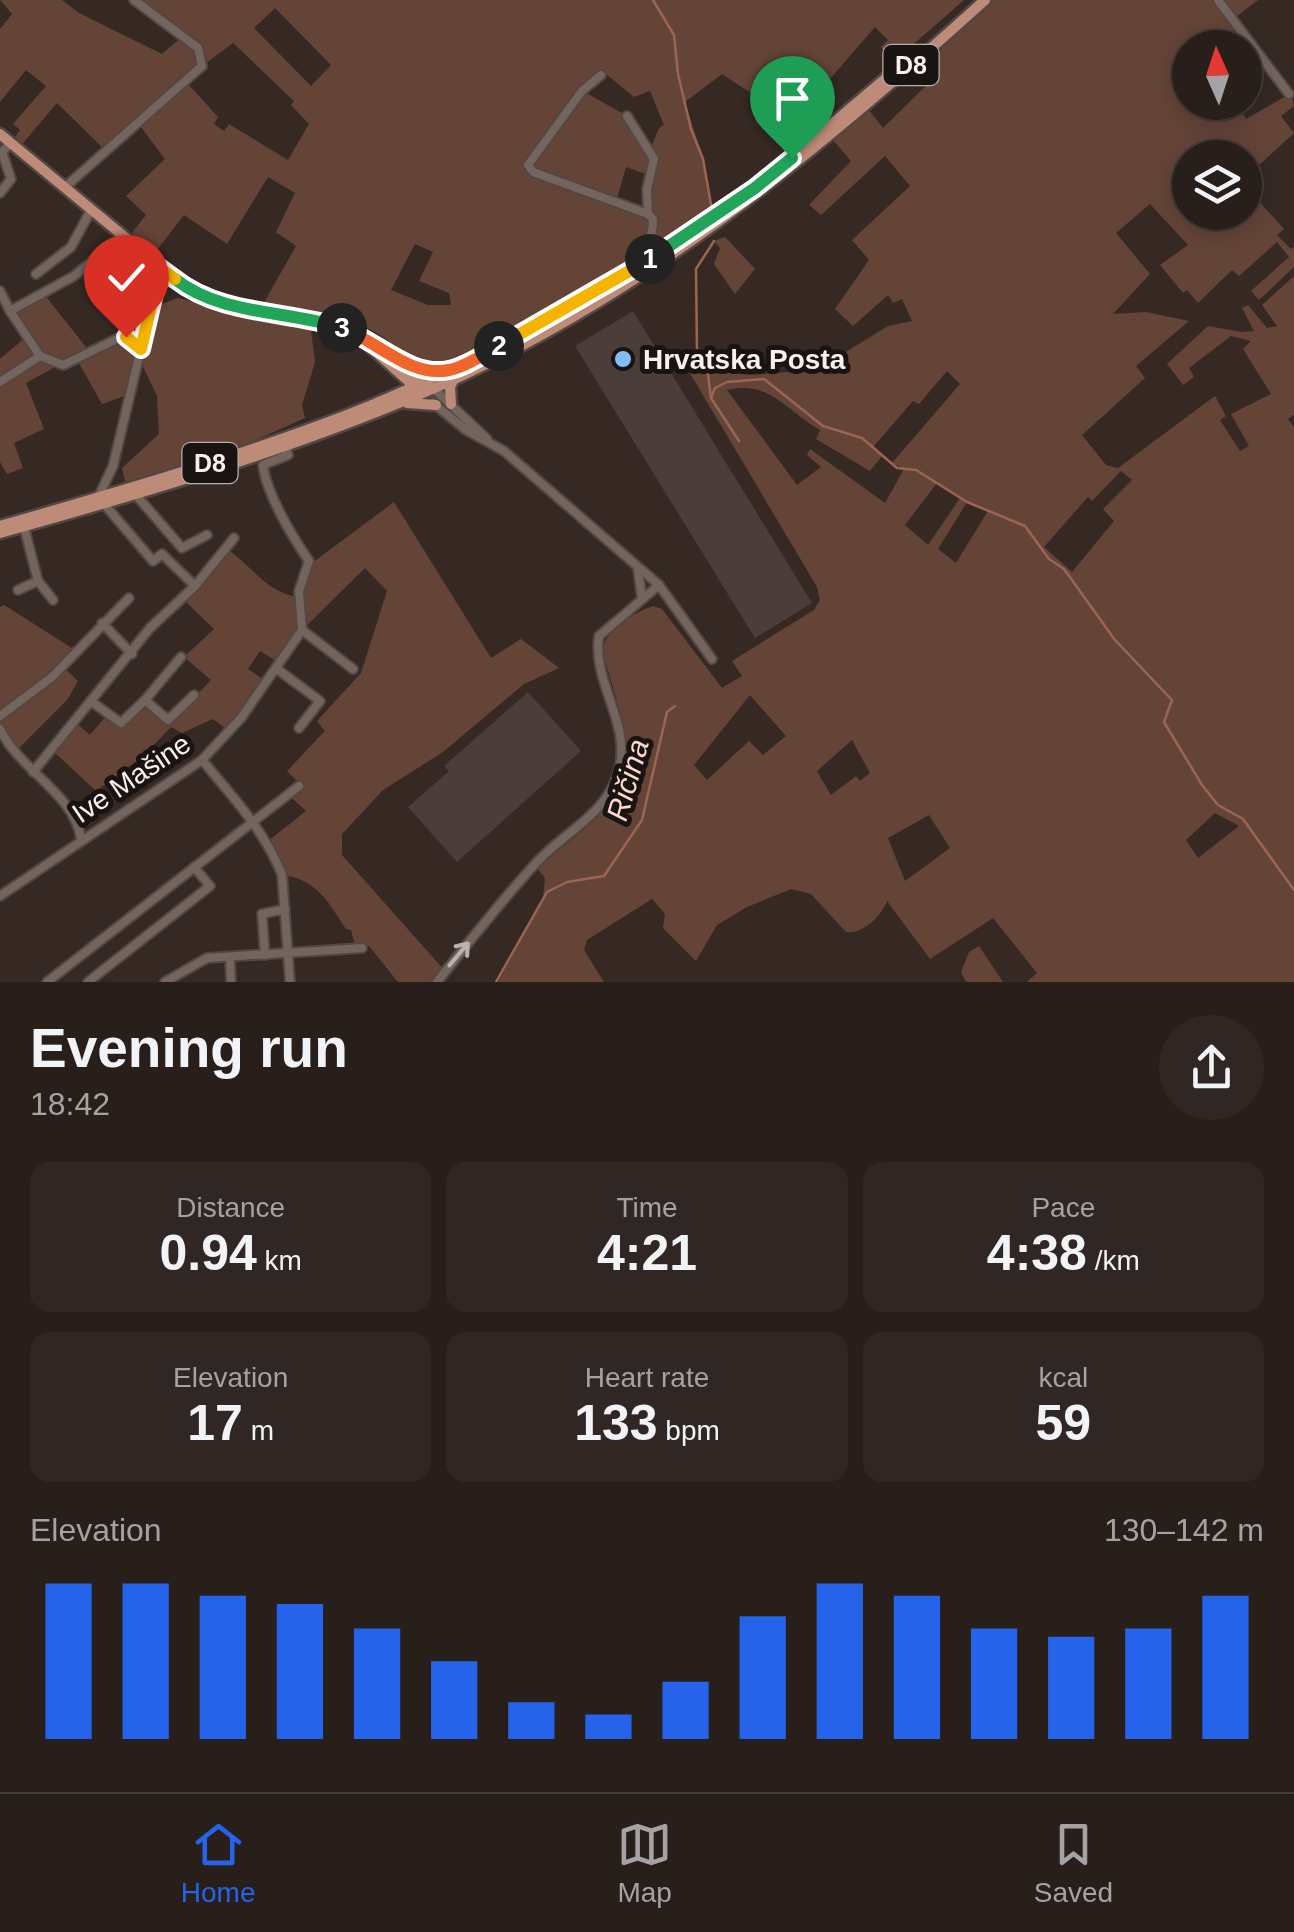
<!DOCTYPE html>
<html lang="en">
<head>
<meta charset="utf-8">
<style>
	:root { --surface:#281f1b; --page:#302724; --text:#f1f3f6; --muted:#a5a2a3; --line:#443d3a; --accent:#2563eb }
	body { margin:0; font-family:Arial,sans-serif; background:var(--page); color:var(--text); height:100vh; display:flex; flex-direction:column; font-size:38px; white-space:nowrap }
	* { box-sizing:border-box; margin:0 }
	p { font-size:32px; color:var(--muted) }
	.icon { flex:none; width:55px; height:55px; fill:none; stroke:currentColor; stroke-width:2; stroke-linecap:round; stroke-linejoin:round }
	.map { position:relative; height:982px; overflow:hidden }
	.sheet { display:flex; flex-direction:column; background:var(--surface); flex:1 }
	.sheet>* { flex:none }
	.needle { width:65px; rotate:357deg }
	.fabs { position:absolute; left:1172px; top:30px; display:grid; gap:20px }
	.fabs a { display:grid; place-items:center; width:90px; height:90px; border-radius:50%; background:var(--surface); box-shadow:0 5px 25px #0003,0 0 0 2px var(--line); font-size:50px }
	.pin { position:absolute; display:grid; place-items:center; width:85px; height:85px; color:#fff; margin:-102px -42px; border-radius:50% 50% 50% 0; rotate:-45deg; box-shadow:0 0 10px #0007 }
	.pin .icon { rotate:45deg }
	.km { position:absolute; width:50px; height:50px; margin:-25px; border-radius:50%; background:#222; color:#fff; font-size:28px; line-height:50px; text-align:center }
	.round { display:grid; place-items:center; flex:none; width:105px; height:105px; border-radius:52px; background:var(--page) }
	.overview { display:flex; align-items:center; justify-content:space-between; height:170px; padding:0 30px }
	h1 { font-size:55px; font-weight:800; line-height:75px }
	.stats { display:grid; grid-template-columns:repeat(3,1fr); gap:15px; height:170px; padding:10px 30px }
	.stats div { display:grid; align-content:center; border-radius:20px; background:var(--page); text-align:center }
	.stats b { font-size:50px; font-weight:800 }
	.stats small { font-size:28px; font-weight:400 }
	.stats p { font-size:28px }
	.chart { height:280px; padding:20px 30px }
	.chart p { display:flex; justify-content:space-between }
	.chart svg { width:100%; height:180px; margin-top:10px; stroke:var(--accent); stroke-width:6 }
	.tab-bar { display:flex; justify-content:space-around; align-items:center; height:140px; border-top:2px solid var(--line); background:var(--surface); font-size:28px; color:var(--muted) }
	.tab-bar a { display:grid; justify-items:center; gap:5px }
	.tab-bar .current { color:var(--accent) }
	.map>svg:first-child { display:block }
</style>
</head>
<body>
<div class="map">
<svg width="1294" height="982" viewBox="0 0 1294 982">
	<rect width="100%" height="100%" fill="#362924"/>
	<g fill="#654438" fill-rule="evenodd">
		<path d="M0,0H62L79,13L162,54L183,36L135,0H964L892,63L881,47L888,40L875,27L823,87L832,99L789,137L772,107L722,74L685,102L703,159L712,210C665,244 476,370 424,364C407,362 390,339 373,331C339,314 300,309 262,306L296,246L276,232L295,193L268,177L227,244L184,215L150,259L127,239L146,215L126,196L165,159L137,122L105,150L57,103L18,149L11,143L20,130L13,124L46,86L26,70L0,102V29L12,14ZM275,8L331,65L311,86L254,28ZM233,43L294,101L291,105L309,124L288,160L229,124L224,131L214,124L218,117L188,84L202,66ZM601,70L634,97L650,91L664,125L659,128L650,150L627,116L583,91ZM626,167L651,176L647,213L616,202ZM415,244L433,252L419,281L449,293L451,305H428L391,290Z"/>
		<path d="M991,0H1258L1232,20L1246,40L1237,47L1190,48V102L1236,103L1246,119L1291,93L1294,106L1281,116L1294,133L1245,178V158H1190V212H1245V192L1250,199L1255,197L1284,229L1277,235L1291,249L1294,247V267L1259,300L1251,291L1289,257L1277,242L1239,276L1232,270L1198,303L1187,290L1183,293L1160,265L1188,245L1150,204L1116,233L1150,274L1113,314L1146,312L1189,321L1136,366L1145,378L1082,435L1106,465L1118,468L1215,396L1226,416L1220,420L1240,451L1249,446L1231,414L1271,394L1243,349L1251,341L1231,336L1189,368L1194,377L1183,385L1167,364L1208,326L1241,332L1254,331L1242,308L1248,305L1267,328L1277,326L1262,305L1294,276V415L1288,419L1294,427V982H1027L1037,973L993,918L930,959L887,901C881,916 864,934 846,932L811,894L791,889L747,907L717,925L696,961L663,928L665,914L652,899L587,940L584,950L604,982H498L543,899L545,878L537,868C559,849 603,818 615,793C639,748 614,695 602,650C607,629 633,613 653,606L662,609L722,688L742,676L732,661L814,610L820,600L817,587L688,370L697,352L707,368L749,375L803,371L841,355L888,326L912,321L902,299L893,303L888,295L853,326L835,309L869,260L852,240L910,186L885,156L821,215L809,205L851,161L833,140L868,109L883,128L937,75L924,60ZM947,371L960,384L892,463L904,469L885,503L810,449L807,455L821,467L797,485L727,390C770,380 785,410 820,430L816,439L870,471L882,456L873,447L913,401L919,404ZM1121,471L1132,480L1103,509L1114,521L1072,572L1044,547L1088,497L1092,501ZM937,483L960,498L928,545L905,525ZM967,502L988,511L956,563L938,549ZM750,695L786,736L763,755L749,741L707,780L694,765ZM852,740L870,773L860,781L856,776L831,795L817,771ZM1215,813L1239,826L1198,858L1186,840ZM929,815L950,848L905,881L888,838Z"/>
		<polygon points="725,237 755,269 735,294 714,264 720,248 714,241"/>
		<polygon points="43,293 90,352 140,330 145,333 151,308 178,298 311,330 315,362 302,405 305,418 238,448 125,482 122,468 159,434 157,396 140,360 130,394 102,404 75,356 26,383 44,429 14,443 23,468 7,474 0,462 0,359 26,337 10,311"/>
		<path d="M394,502L491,658L521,639L559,668L524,684L443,752L383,790L342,834V855L445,971L437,982H398L369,946L355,945L351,930L346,929C328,902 317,879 282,875L267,842L306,811L291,797L303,787L287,771L325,731L317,721L361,673L387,591L365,568L302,630L281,664L260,651L248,669L268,683L230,732L213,719L182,733L171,727L142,757L96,791L52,750L75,722L90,735L106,716L121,723L145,700L169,724L211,680L184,657L214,629L181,597L226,548C252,566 267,593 298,597L308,566Z"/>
		<polygon points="4,605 75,650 62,666 78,681 67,700 15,752 0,729 0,607"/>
		<polygon points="979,946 1003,982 966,982 961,972 969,952"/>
	</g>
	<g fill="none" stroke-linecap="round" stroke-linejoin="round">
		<g stroke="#9b6553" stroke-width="2.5">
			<polyline points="653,0 674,35 678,74 691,129 703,159 712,210"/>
			<polyline points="714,241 696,269 697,352 707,368 711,398 739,441"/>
			<polyline points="711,398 715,388 727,382 764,379 823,426 862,438 897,468 916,470 967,502 1025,526 1049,559 1064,569 1115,640 1172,700 1164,722 1202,785 1218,805 1243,819 1294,890"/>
			<polyline points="496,982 547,892 567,882 604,876 642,820 667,712 675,706"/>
		</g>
	</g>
	<g fill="#4b3d39">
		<polygon points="633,311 812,603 755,638 575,346"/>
		<polygon points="528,692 581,751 457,862 408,807 449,771 444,766"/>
	</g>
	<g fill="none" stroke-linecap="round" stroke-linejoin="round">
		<g stroke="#524743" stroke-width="12">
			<g id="minor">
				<polyline points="1218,0 1289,94"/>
				<path d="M601,75L582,91L528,165L533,172L648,214L653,219C653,239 646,248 634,263L636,268"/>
				<polyline points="627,116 654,159 647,189 648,214"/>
				<polyline points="64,188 202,66 198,48 134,0"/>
				<polyline points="0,193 11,179 2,152 11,143"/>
				<polyline points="36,274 71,247 91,210"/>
				<polyline points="0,291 10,311"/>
				<polyline points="40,356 63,365 121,337 141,349"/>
				<polyline points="0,382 40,356 10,311 74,276 123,236"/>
				<polyline points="433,388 487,439"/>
				<polyline points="433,403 466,430 504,451 659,585 712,659"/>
				<path d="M285,445L288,455L263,465C266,493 293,538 309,561L299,591L302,630"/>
				<polyline points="135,494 182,548 207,535"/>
				<polyline points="98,498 113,466 160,268"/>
				<polyline points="104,504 153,561 162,554 195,586"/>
				<polyline points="24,527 38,581 53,600"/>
				<polyline points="638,570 642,598"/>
				<polyline points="18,590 38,581"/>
				<polyline points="102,623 132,654"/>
				<polyline points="302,630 353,669"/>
				<polyline points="277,669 320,701 299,728"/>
				<polyline points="145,700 181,657"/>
				<polyline points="92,702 121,723 145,700 168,720 194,695"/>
				<polyline points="0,716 52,677 129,598"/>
				<path d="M0,729C18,769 75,794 81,839"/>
				<path d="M202,760C232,796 265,831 282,875L290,982"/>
				<polyline points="33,772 150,628 195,586 234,538"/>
				<polyline points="0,896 202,760 241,718 302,630"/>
				<polyline points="265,955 262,914 285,909"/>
				<polyline points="230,957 231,982"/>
				<polyline points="47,982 299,786"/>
				<polyline points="88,982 210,886 194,867"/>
				<polyline points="165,982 207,958 362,948"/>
				<path d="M437,982C469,942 501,901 536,863C566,830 611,813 620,765C629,721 592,680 599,636L659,585"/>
			</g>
		</g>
		<g stroke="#524743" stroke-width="15">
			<g id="major">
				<polyline points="0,134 184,286 233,305 327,323 366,337 428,384"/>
				<polyline points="786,163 899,67"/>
				<polyline points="357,335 415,387"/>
				<polyline points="407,403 436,405"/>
				<polyline points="451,404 450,387 454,378"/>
				<path d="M0,526C112,494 225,461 334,420C439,380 537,327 633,270"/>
				<path d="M0,533C143,493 287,451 423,393C636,302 815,154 985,0"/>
			</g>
		</g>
		<use href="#minor" stroke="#73645e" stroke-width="8"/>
		<use href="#major" stroke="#be8b79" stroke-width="10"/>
	</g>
	<defs><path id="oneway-shaft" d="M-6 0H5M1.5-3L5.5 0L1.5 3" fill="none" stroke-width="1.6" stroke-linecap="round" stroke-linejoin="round" transform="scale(2.5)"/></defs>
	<use stroke="#bdb1ad" href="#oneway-shaft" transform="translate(459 954) rotate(-50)"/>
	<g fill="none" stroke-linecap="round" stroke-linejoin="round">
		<g stroke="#fff" stroke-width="20">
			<polyline id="split-1" points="650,259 755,188 792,158"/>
		</g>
		<g stroke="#fff" stroke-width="20">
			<polyline id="split-2" points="499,346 650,259"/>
		</g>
		<g stroke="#fff" stroke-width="20">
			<path id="split-3" d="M342,328C379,342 410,378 449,370C465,367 484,354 499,346"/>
		</g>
		<g stroke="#fff" stroke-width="20">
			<path id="split-4" d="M175,279C222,316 288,310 342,328"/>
		</g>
		<g stroke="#fff" stroke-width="20">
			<polyline id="split-5" points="126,337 141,349 160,268 175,279"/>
		</g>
		<use href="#split-1" stroke="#22a559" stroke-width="12"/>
		<use href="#split-2" stroke="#f5b400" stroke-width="12"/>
		<use href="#split-3" stroke="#f0652b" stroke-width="12"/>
		<use href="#split-4" stroke="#22a559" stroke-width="12"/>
		<use href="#split-5" stroke="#f5b400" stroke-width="12"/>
	</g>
	<circle fill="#80bdfa" stroke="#191311" stroke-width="4" cx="623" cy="359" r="10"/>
	<g text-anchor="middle" stroke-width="10" stroke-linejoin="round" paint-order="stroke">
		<g fill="#191311" stroke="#b6aeab" stroke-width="2.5">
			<rect x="883.5" y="45" width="55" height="40" rx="8"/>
			<rect x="182.5" y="443" width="55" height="40" rx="8"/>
		</g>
		<g font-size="25" font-weight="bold" fill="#f9f0ed">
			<text x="911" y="74">D8</text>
			<text x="210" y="472">D8</text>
		</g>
		<g font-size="28" font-weight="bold" fill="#f9f0ed" stroke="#191311" text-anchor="start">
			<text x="643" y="369">Hrvatska Posta</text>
		</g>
		<g font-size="28" fill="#f9f0ed" stroke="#191311">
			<text transform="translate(131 778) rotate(-34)" y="10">Ive Mašine</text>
		</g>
		<g font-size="30" font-style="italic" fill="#fddace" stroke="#191311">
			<text transform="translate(628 780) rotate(-74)" y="10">Ričina</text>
		</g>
	</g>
</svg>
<div class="fabs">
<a><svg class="needle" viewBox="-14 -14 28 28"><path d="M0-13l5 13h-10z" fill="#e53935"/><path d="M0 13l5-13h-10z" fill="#a5a2a3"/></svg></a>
<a><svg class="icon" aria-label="layers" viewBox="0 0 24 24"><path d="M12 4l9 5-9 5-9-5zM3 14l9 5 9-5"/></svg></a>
</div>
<div class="pin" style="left:792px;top:158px;background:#1e9e55"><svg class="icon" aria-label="arrive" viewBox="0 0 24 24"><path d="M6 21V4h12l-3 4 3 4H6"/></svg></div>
<div class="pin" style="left:126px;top:337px;background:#d93025"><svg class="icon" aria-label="check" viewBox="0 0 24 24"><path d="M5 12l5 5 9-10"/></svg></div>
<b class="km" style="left:650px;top:259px">1</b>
<b class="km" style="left:499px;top:346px">2</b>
<b class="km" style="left:342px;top:328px">3</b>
</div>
<section class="sheet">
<div class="overview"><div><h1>Evening run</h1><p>18:42</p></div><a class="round"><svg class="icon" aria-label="share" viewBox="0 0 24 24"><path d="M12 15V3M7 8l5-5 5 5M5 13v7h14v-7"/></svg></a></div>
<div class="stats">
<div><p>Distance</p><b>0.94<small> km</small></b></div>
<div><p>Time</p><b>4:21</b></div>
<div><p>Pace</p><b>4:38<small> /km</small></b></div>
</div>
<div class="stats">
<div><p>Elevation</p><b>17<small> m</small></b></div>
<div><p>Heart rate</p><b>133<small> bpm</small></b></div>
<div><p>kcal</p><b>59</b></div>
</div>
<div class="chart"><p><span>Elevation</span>130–142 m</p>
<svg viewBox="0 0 160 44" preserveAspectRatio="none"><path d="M5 44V6M15 44V6M25 44V9M35 44V11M45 44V17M55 44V25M65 44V35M75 44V38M85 44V30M95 44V14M105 44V6M115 44V9M125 44V17M135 44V19M145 44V17M155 44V9"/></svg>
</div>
</section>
<nav class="tab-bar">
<a class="current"><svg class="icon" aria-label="home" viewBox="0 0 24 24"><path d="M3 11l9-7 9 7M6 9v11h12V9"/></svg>Home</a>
<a><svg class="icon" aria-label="map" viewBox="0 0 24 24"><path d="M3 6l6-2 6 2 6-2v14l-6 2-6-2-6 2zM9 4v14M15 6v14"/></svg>Map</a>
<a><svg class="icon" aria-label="saved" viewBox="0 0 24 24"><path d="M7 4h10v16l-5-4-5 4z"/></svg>Saved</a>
</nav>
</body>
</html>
